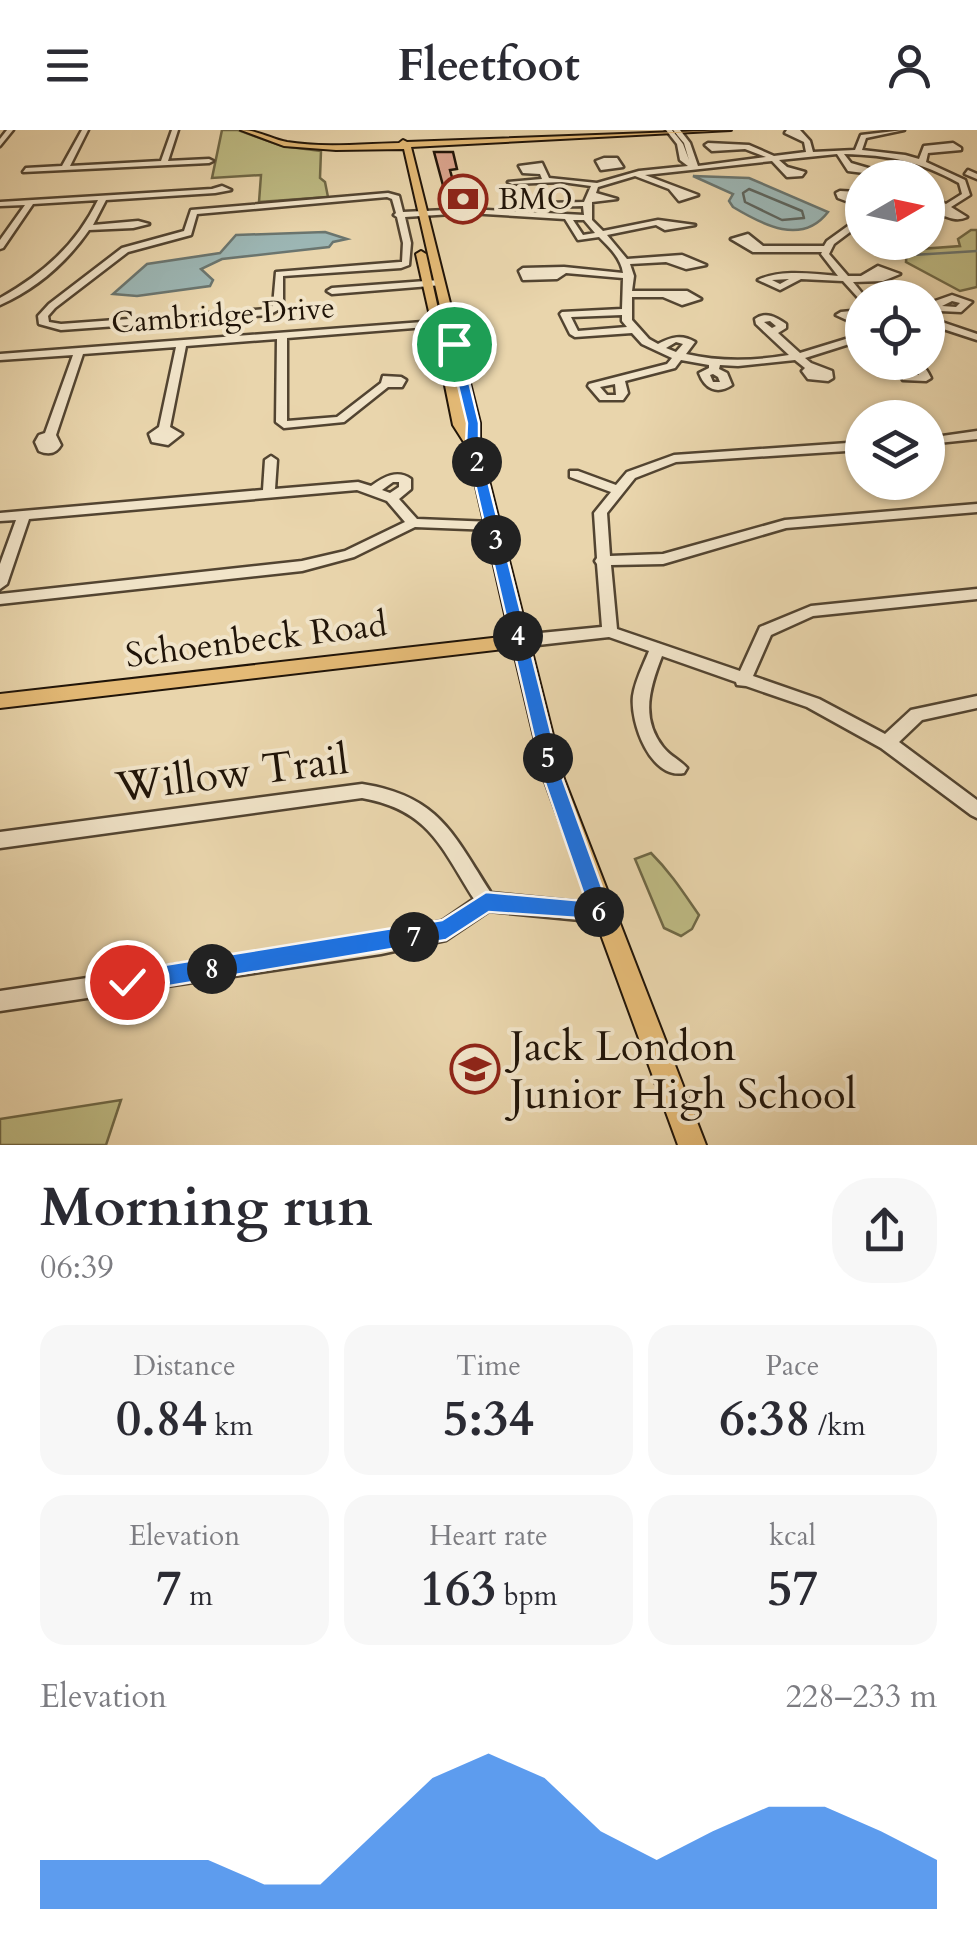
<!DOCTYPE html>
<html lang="en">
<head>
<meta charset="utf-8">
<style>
	:root { --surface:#fff; --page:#f7f7f7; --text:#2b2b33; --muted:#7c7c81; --accent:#1a73e8 }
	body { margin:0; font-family:Cardo,serif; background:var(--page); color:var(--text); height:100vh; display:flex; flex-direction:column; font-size:38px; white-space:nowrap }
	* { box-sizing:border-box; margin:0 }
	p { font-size:32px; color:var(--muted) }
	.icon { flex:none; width:55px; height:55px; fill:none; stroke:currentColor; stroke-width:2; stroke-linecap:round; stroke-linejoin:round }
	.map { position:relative; height:1015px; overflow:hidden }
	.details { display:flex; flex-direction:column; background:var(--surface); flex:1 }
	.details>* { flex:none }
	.needle { width:65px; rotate:81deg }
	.buttons { position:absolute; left:845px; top:30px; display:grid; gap:20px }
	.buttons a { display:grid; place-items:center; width:100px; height:100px; border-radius:50%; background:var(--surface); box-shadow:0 2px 8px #0004; font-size:50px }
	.pin { position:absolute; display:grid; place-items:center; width:85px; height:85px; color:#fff; margin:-42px; border:5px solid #fff; border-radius:50%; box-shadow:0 2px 10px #0007 }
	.km { position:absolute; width:50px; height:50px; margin:-25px; border-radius:50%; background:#222; color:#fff; font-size:28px; line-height:50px; text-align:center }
	.round { display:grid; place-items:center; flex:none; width:105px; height:105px; border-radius:40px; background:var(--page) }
	.overview { display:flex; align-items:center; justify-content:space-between; height:170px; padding:0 40px }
	h1 { font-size:55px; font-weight:700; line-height:75px }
	.metrics { display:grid; grid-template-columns:repeat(3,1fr); gap:15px; height:170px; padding:10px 40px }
	.metrics div { display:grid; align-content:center; border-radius:25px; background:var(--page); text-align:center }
	.metrics b { font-size:50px; font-weight:700 }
	.metrics small { font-size:28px; font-weight:400 }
	.metrics p { font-size:28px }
	.chart { height:280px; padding:20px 40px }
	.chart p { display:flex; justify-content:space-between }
	.chart svg { width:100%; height:180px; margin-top:10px; fill:var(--accent); opacity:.7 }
	header { display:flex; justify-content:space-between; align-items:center; height:130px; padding:0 40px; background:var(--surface); font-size:45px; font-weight:700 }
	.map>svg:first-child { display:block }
</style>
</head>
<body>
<header><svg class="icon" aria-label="menu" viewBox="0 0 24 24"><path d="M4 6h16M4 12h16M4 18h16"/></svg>Fleetfoot<svg class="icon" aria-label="person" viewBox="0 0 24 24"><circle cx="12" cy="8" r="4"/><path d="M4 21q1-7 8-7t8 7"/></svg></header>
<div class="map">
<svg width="977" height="1015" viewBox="0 0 977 1015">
	<rect width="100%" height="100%" fill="#e9d5ac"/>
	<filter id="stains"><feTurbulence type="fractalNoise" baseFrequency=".002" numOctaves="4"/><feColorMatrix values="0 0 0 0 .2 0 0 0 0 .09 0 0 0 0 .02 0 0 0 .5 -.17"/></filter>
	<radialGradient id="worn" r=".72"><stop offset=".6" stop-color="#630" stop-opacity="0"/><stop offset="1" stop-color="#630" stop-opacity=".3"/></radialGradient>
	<g fill="#bebb84" stroke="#6f6846" stroke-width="2.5">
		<polygon points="222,0 238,0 282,16 321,21 320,48 325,52 328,67 259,72 261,45 212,48"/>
		<polygon points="971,100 977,100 977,157 960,161 906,132 907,120 960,116 958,109"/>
		<path d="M651,723C671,743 683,762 699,785L692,799L681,806L664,798L635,729Z"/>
		<polygon points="121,970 106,1015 0,1015 0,989"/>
	</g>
	<g fill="#9cb6b4" stroke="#6a756f" stroke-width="2.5">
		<path d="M693,46L749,48L828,82C802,116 763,95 733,77L729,71L733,64Z"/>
		<polygon points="325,102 347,109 333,112 329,117 222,129 201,139 213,150 210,156 137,166 113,164 147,134 220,123 236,105"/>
	</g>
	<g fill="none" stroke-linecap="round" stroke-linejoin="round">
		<polygon stroke="#5e655e" stroke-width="2.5" points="749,59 802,81 804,88 782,90 745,72 743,63"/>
		<polyline stroke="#6a756f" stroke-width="2.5" points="872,112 913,125 977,121"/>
	</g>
	<polygon fill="#dba48d" stroke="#201408" stroke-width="2.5" points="434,22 453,22 457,39 450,40 459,73 448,74"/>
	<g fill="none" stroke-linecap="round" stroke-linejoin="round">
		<g stroke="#524431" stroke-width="5">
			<g id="minor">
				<polygon points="7,0 13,0 0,16 0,9"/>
				<polygon points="82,0 88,0 70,36 161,31 172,0 178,0 168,31 209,29 213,31 209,33 23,42 26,38 62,36"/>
				<path d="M666,0H672L683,14L689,30L684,13L673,0H680L690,13L698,36L766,27L745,19L712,21L705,15L708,13L749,15L774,26L806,22L804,12L785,3L787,0H800L810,11L813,22L855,20L861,5L904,0L866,8L862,20L905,25L919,29L924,16L953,13L961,18V20L928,23L926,32L965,50L970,65L951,77L967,87C952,94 942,82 928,81V75H936L928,71V66L946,74L962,64L959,53C919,31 889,25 844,24L851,33L875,40L872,44L848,41L837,24L779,30L787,37L805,42L802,46L787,47L772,31L645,45L698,65L679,71L669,59L635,46L598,57L596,63L617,69L592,72V90L603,101L658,90L695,95L665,100L656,95L607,105L627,129L682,125L706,135L686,139L666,132L630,134L634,146L632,161H687L701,169L682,175L663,167H632V190L649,209L658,214C671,207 682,204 695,212L686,224C720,232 755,231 789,225L756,194L755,189C766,181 776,187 786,194V198L778,203L800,223L862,204V210L805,228L811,233L832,241L833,248L828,251L808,249L802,241L805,238L795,230L738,236L720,235L719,239L727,243L732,255C717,265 705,259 699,243L709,238V235L681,230L675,238L625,251L628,263L623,270H600L588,256L589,254L667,234L672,228L642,214L632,203L575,207L570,204L560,184L562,182L622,179L623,148L566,143L557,149L523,150L519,141L523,138L564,137L623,143C621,128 609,117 599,107L578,110L565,89L468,83L405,87L411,113L409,135L401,138L283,146V177L269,185L61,200L39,194L38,186L49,174L122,118L184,101L191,80L388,63L399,66L403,82L468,79L584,85L583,76L547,77L543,75L547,73L584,72L591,56L562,52L512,54L508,52L542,49L540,44L523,43L519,36L542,33L549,48L597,53L639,41L688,36L680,30L677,14ZM387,67L392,69L396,83L394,85L397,87L403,113L402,132H400L276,142L273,176L267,179L61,194L49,192L48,186L55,178L128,122L191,105L197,84ZM573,90H584L595,103L583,105ZM622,185V191L627,197L578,201L571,187ZM770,191L776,196L772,198L764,192ZM676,212L683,214L676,222L666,218ZM713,244L718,247L720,252H713L710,245ZM615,254L616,265H607L600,257Z"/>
				<polygon points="604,28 617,28 623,37 601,40 596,31"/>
				<polygon points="968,40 977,44 977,49 965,44"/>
				<path d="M222,56L231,60L215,63L106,70L93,95L138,91L149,94L133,98L89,100C67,132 36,159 0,175V168C43,144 76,115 98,70L33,74L3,118L0,119V110L25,75L0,76V72L212,59Z"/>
				<polygon points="840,61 858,62 862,77 838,68 836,63"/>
				<path d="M859,88H862V93L834,114L829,124L848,146H861L878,136L900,144L883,151L853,152L866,168H862V172L843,151L801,149L780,160L758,150C782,139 812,144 838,146L821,124L822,122H753L731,109L748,104L763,116H824L827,111ZM789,149L780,154L772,150Z"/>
				<polygon points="439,150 442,151 442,155 332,164 327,161 332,158"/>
				<path d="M952,165L972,172L961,182L940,181L936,190L977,204V210L928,194V187L935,171ZM952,171L960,173L956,177L942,176Z"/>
				<polygon points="862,180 862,186 853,187 862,191 862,197 836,185 841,182"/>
				<path d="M449,190L454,193L452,195L287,208V291L337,287L381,253L383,246L401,247L406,250L402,257H388L344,292L284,298L276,292L277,209L186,216L170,297L182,304L168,315L152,312L149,304L159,297L176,217L83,224L56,305L61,315C56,324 48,325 39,321L35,312L39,305L45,303L73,225L0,230V224Z"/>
				<path d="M893,232H904L911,245H919L917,240L905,232C920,232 924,234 931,248L926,251L903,250Z"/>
				<polygon points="977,301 977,309 928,314 928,308"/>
				<path d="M862,312V320L676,332L635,348L607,383L610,426L663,424L785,390L977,374V382L786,398L663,434L611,435L617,499L740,541L760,497L811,476L977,459V469L813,486L771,505L753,546L819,569L885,604L911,580L977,566V578L922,590L899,612L977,670V688L971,685L881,618L807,577L746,556L737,555L736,552L662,526C650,557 640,588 663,617C670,626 680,630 687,638L684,643C651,650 630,593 633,566C635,551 643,536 649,521L609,507L520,517L515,515L512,511L515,507L520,505L602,497L597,434L595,431L597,428L594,383L611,362L570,347V341H578L616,355L627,342L674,325Z"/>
				<path d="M271,326L277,330L275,359L358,352L371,356C384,347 397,339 411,349V359L399,369L417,389L493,392L500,396L493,400L415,397L354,427L302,441L0,474V464L302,431L345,421L405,392L387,371L357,360L29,389L7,454L0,459V434L16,390L0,391V383L263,360L265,330ZM393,352H399V357L390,363L382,360Z"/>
				<path d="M362,654C439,666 453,704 491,763L600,774L607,776L610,783L607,790L600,792L489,781L446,810L381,824L0,881V861L381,804L442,791L474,769C441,717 429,680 362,668L0,718V702Z"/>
			</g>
		</g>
		<g stroke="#201408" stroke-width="4">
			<g id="major">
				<path d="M241,0C258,0 271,9 287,12C324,18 362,14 399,13L403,10L407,12L731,0L411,17L480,293V315L564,649L706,1015H678L544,649L513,518L0,578V564L510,506L467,317L453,295L437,216L443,212L449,216L404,19L336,20L284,16Z"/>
				<polygon points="421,121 426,124 440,188 430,186 416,124"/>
			</g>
		</g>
		<use href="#minor" fill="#f1e4c9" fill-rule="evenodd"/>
		<use href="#major" fill="#e4ba76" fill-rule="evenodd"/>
	</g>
	<polygon fill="#1a73e8" stroke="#fff" stroke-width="2.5" points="454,211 460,214 479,293 479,315 563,650 611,782 608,790 489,782 446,810 127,863 119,860 119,844 127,841 442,790 486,762 586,771 544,650 466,315 467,293 448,214"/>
	<defs>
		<g id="bank-ring" transform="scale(2.5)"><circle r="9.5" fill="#f1e4c9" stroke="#8f2418" stroke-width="1.5"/><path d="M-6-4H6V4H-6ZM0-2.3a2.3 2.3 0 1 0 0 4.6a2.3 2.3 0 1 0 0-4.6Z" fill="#8f2418"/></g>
		<g id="school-ring" transform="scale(2.5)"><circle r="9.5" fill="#f1e4c9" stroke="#8f2418" stroke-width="1.5"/><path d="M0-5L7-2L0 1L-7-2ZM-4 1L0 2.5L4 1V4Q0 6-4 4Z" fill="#8f2418"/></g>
	</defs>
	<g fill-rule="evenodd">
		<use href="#bank-ring" x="463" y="69"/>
		<use href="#school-ring" x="475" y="939"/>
	</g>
	<g text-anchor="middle" stroke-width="8" stroke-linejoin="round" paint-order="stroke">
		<g font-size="30" fill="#201408" stroke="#f1e4c9" text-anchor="start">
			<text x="498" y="79">BMO</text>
		</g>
		<g font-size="30" fill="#201408" stroke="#f1e4c9">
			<text transform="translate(223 185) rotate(-4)" y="10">Cambridge Drive</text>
		</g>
		<g font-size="35" fill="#201408" stroke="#f1e4c9">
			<text transform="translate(256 509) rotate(-7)" y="12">Schoenbeck Road</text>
		</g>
		<g font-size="42" fill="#201408" stroke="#f1e4c9">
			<text transform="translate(232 642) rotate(-7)" y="15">Willow Trail</text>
		</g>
		<g font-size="42" fill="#201408" stroke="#f1e4c9" text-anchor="start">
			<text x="510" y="930">Jack London<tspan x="510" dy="48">Junior High School</tspan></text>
		</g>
	</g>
	<rect width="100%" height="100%" filter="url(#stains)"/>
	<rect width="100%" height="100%" fill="url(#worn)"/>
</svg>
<div class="buttons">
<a><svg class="needle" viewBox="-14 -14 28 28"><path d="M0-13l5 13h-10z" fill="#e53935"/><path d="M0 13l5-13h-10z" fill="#7c7c81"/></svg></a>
<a><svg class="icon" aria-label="locate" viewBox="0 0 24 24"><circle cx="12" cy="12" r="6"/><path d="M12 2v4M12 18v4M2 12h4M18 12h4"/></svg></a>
<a><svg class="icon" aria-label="layers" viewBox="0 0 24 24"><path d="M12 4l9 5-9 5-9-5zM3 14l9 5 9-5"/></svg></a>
</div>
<div class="pin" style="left:454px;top:214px;background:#1e9e55"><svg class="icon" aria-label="arrive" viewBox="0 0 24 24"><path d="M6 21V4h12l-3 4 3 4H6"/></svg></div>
<div class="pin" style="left:127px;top:852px;background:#d93025"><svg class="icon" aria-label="check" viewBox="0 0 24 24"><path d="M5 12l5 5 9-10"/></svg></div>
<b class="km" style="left:477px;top:332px">2</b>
<b class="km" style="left:496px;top:410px">3</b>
<b class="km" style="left:518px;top:506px">4</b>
<b class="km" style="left:548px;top:628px">5</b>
<b class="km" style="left:599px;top:782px">6</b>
<b class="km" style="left:414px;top:807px">7</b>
<b class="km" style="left:212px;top:839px">8</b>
</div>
<section class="details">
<div class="overview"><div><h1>Morning run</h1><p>06:39</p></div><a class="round"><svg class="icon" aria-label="share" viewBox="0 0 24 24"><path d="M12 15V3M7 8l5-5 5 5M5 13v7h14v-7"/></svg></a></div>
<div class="metrics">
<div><p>Distance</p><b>0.84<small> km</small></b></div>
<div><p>Time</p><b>5:34</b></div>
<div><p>Pace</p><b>6:38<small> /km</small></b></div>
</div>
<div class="metrics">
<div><p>Elevation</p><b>7<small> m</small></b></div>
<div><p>Heart rate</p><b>163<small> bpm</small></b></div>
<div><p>kcal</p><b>57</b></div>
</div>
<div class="chart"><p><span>Elevation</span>228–233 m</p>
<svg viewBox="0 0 160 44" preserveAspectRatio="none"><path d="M0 44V32L10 32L20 32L30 32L40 38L50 38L60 25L70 12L80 6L90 12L100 25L110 32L120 25L130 19L140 19L150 25L160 32V44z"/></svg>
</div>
</section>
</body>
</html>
